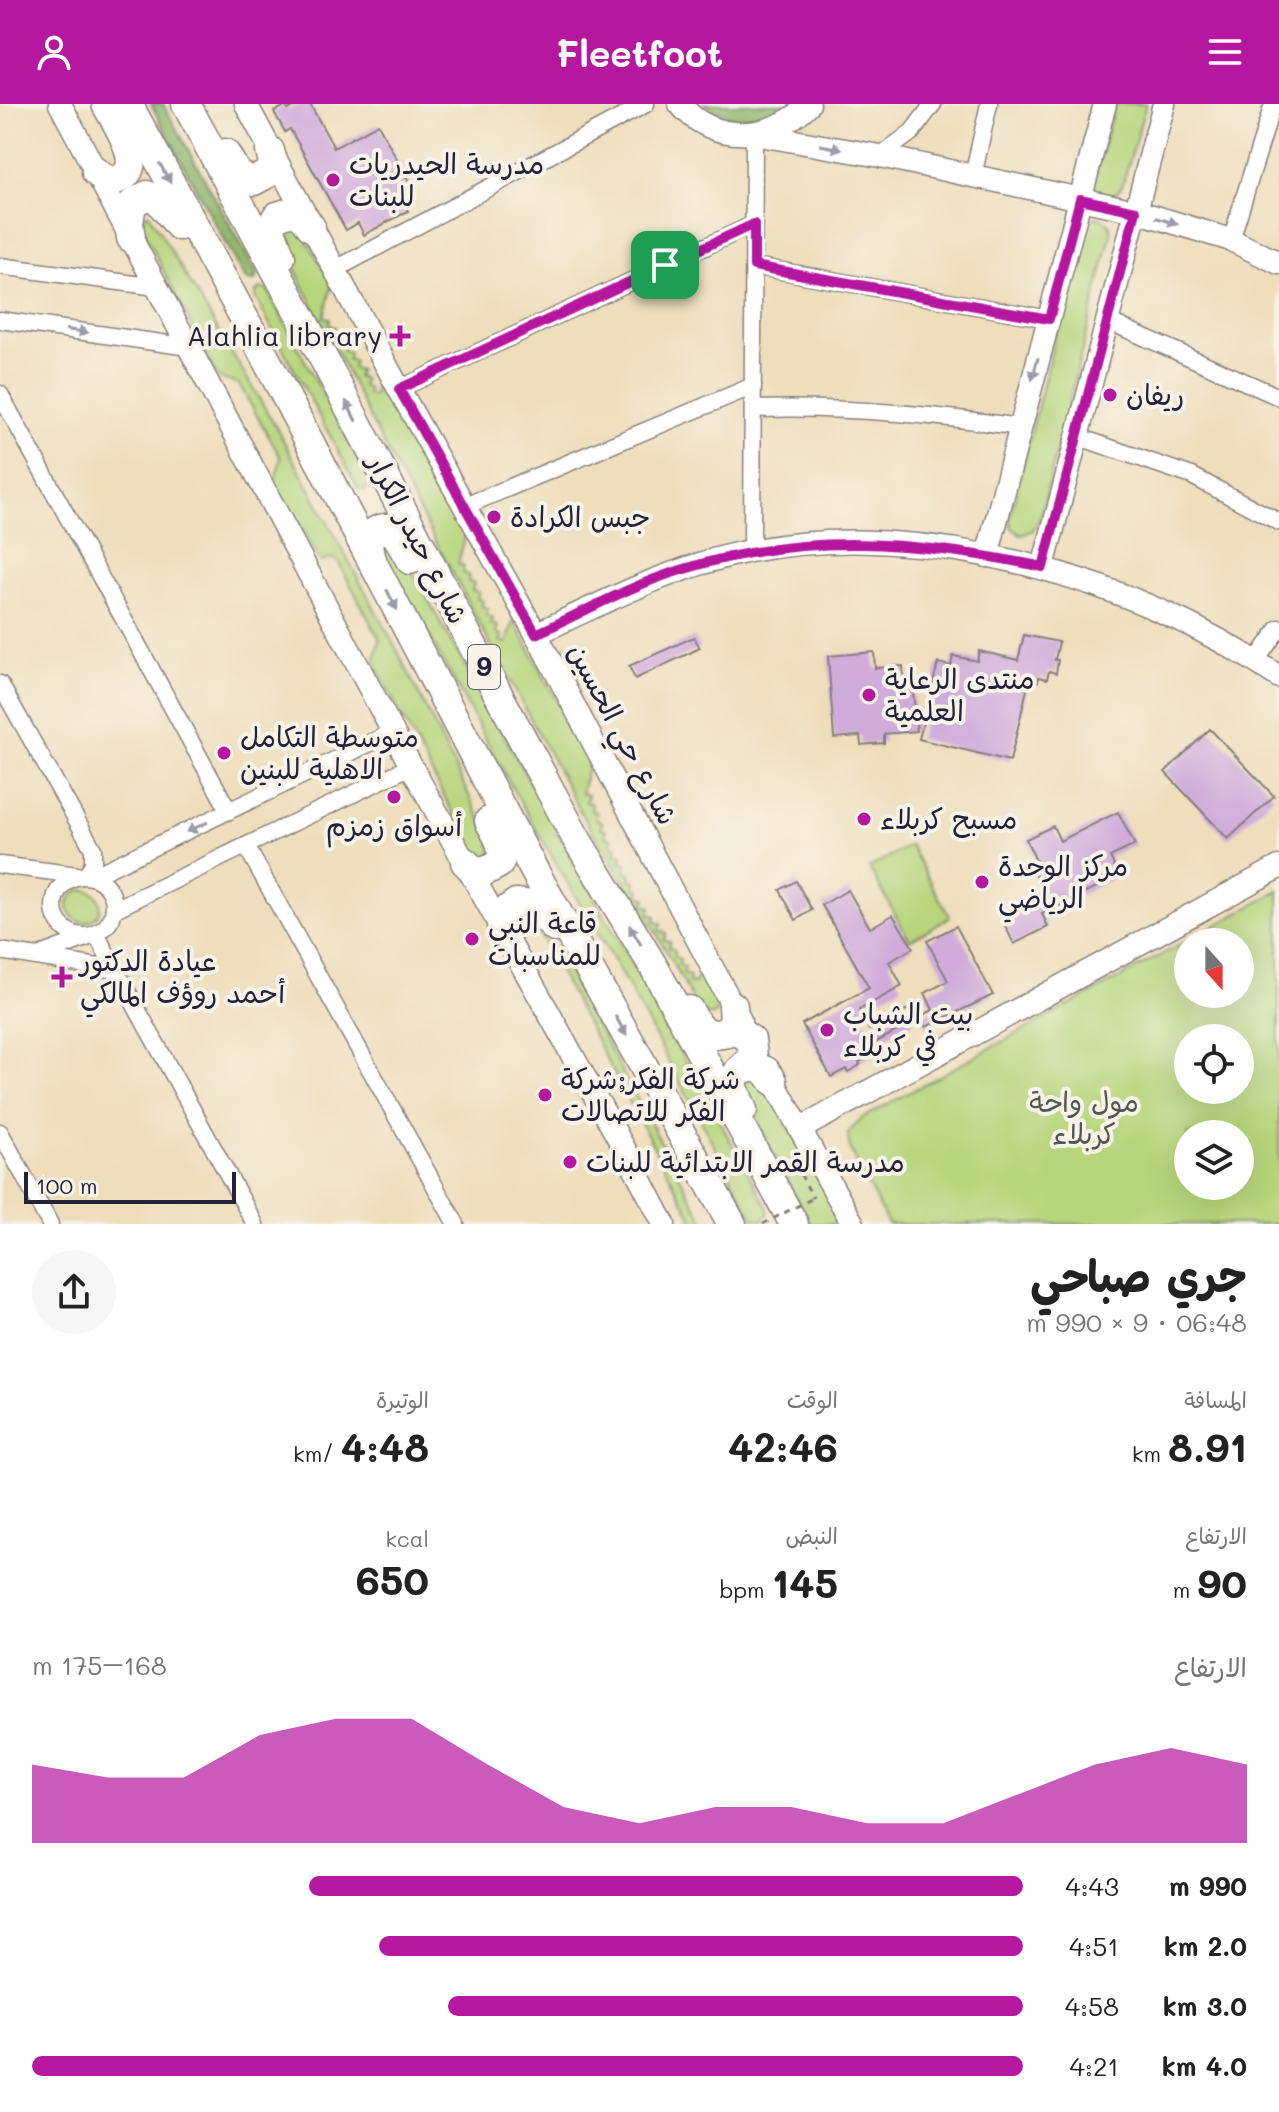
<!DOCTYPE html>
<html lang="ar">
<head>
<meta charset="utf-8">
<style>
	:root { --surface:#fff; --page:#f6f6f6; --text:#222; --muted:#767676; --accent:#b5179e }
	body { margin:0; font-family:Mali,"Playpen Sans Arabic",sans-serif; background:var(--page); color:var(--text); direction:rtl; height:100vh; display:flex; flex-direction:column; font-size:30px; white-space:nowrap }
	* { box-sizing:border-box; margin:0 }
	p { font-size:26px; color:var(--muted) }
	.icon { flex:none; width:44px; height:44px; fill:none; stroke:currentColor; stroke-width:2; stroke-linecap:round; stroke-linejoin:round }
	.map { position:relative; height:1120px; overflow:hidden; direction:ltr }
	.side { display:flex; flex-direction:column; background:var(--surface); flex:1 }
	.side>* { flex:none }
	.needle { width:52px; rotate:159deg }
	.buttons { position:absolute; left:1174px; top:824px; display:grid; gap:16px }
	.buttons a { display:grid; place-items:center; width:80px; height:80px; border-radius:50%; background:var(--surface); box-shadow:0 8px 32px #0002; font-size:40px }
	.scale { position:absolute; left:24px; bottom:20px; width:212px; box-sizing:border-box; padding-left:8px; border:4px solid #22223b; border-top:0; font-size:22px; line-height:28px; white-space:nowrap; color:#22223b; -webkit-text-stroke:6px #f7f3e8; paint-order:stroke }
	.pin { position:absolute; display:grid; place-items:center; width:68px; height:68px; color:#fff; margin:-34px; border-radius:16px; box-shadow:0 4px 12px #0006 }
	.round { display:grid; place-items:center; flex:none; width:84px; height:84px; border-radius:42px; background:var(--page) }
	.headline { display:flex; align-items:center; justify-content:space-between; height:136px; padding:0 32px }
	h1 { font-size:44px; font-weight:700; line-height:60px }
	.stats { display:grid; grid-template-columns:repeat(3,1fr); gap:12px; height:136px; padding:8px 32px }
	.stats div { display:grid; align-content:center }
	.stats b { font-size:40px; font-weight:700 }
	.stats small { font-size:22px; font-weight:400 }
	.stats p { font-size:22px }
	.chart { height:224px; padding:16px 32px }
	.chart p { display:flex; justify-content:space-between }
	.chart svg { width:100%; height:144px; margin-top:8px; fill:var(--accent); opacity:.7 }
	ul { padding:0 32px; list-style:none; font-size:26px }
	li { display:grid; grid-template-columns:128px 96px 1fr; align-items:center; height:60px }
	li i { height:20px; border-radius:10px; background:var(--accent) }
	header { display:flex; justify-content:space-between; align-items:center; height:104px; padding:0 32px; background:var(--accent); color:#fff; font-size:36px; font-weight:700 }
	.map>svg:first-child { display:block }
</style>
</head>
<body>
<header><svg class="icon" aria-label="menu" viewBox="0 0 24 24"><path d="M4 6h16M4 12h16M4 18h16"/></svg>Fleetfoot<svg class="icon" aria-label="person" viewBox="0 0 24 24"><circle cx="12" cy="8" r="4"/><path d="M4 21q1-7 8-7t8 7"/></svg></header>
<div class="map">
<svg width="1279" height="1120" viewBox="0 0 1279 1120">
	<rect width="100%" height="100%" fill="#f7f3e8"/>
	<filter id="ink" filterUnits="userSpaceOnUse"><feTurbulence type="fractalNoise" baseFrequency=".0125" numOctaves="2"/><feDisplacementMap in="SourceGraphic" scale="16" xChannelSelector="R" yChannelSelector="G"/><feConvolveMatrix kernelMatrix="1 2 1 2 8 2 1 2 1" color-interpolation-filters="sRGB"/></filter>
	<filter id="wash" filterUnits="userSpaceOnUse"><feTurbulence type="fractalNoise" baseFrequency=".006" numOctaves="4" result="noise"/><feDisplacementMap in="SourceGraphic" scale="32" xChannelSelector="R" yChannelSelector="G"/><feGaussianBlur stdDeviation="1.8" result="paint"/><feColorMatrix in="noise" values="0 0 0 0 0 0 0 0 0 0 0 0 0 0 0 0 0 1.4 0 .05"/><feComposite in="paint" operator="in"/></filter>
	<g filter="url(#wash)">
		<rect width="100%" height="100%" fill="#efdebc"/>
		<g fill="#b7d57c" stroke="#6c7c5c" stroke-width="2" fill-rule="evenodd">
			<path d="M1115,0H1146L1123,79C1118,91 1111,92 1099,89L1093,79Z"/>
			<polygon points="149,110 276,323 395,542 490,734 491,750 480,754 475,751 374,559 380,536 338,457 331,454 321,458 274,380 281,354 239,280 218,274 139,118 144,111"/>
			<path d="M1096,113C1107,116 1112,120 1111,131L1039,417L1032,427L1021,431L1011,423L1010,413L1082,125L1090,115Z"/>
			<polygon points="291,121 301,125 332,181 324,213 330,214 329,221 335,223 333,230 340,232 338,238 345,240 343,247 349,249 348,256 354,257 352,264 359,266 357,273 364,275 362,282 368,284 367,291 373,292 377,278 387,280 466,429 458,460 464,462 463,469 469,471 468,478 474,479 472,486 479,488 477,495 483,497 482,503 488,505 486,512 493,514 491,520 498,522 496,529 502,531 501,538 507,539 514,516 589,658 581,689 588,691 586,698 592,700 591,707 597,708 596,715 602,717 601,724 607,726 605,732 612,734 611,741 617,743 615,750 622,751 620,758 627,760 625,767 631,769 630,776 636,777 635,784 641,786 640,792 646,794 644,801 651,803 649,810 656,812 654,818 661,820 659,827 666,829 664,836 670,837 669,844 675,846 674,853 680,855 679,861 685,863 683,870 690,872 689,879 695,880 701,857 718,891 720,904 714,911 704,911 696,902 658,832 581,709 380,334 280,135 286,123"/>
			<polygon points="261,184 267,186 358,356 369,378 366,386 358,384 255,193 255,189"/>
			<polygon points="384,433 396,439 768,1104 768,1110 762,1116 753,1114 628,882 518,694 384,449 382,442"/>
			<polygon points="910,741 950,813 910,836 869,764"/>
			<circle cx="84" cy="802" r="16"/>
			<path d="M1279,787V1120H888L850,1045L848,1029L862,1014ZM1188,838H1240V890H1188ZM1188,934H1240V986H1188ZM1188,1030H1240V1082H1188Z"/>
			<polygon points="536,811 706,1120 692,1120 693,1115 534,821 527,822 521,833 516,820"/>
			<polygon points="761,972 843,1120 810,1120 743,989 743,978"/>
		</g>
		<g fill="#91b66c" stroke="#5a6c54" stroke-width="2">
			<polygon points="151,0 163,0 257,169 255,177 247,177 239,165"/>
			<path d="M703,0H796C760,28 739,17 703,0Z"/>
		</g>
		<g id="blocks">
			<g fill="#cfacda">
				<polygon points="299,0 310,0 334,44 378,20 415,89 402,96 408,107 364,131 358,119 346,126 290,25 285,28 274,8 285,2 288,6"/>
				<polygon points="1024,531 1059,538 1055,556 1058,556 1056,569 1049,567 1047,575 1039,573 1038,578 1029,577 1010,657 919,635 938,559 951,562 953,552 977,557 979,547 1018,556"/>
				<polygon points="694,533 700,544 635,575 629,562"/>
				<polygon points="874,548 875,564 903,562 904,578 912,577 917,627 884,630 884,639 861,641 860,632 834,634 828,552"/>
				<polygon points="1210,625 1274,692 1228,735 1165,668"/>
				<polygon points="1118,708 1135,741 1110,753 1119,772 1042,810 1048,823 1014,840 1000,812 1045,790 1030,760 1036,757 1026,735 1053,722 1060,737"/>
				<polygon points="796,777 812,806 796,816 780,786"/>
				<polygon points="848,786 870,824 893,811 913,844 889,858 902,882 859,906 869,926 908,905 914,918 876,938 881,947 859,958 860,961 848,968 846,965 831,973 802,920 869,884 822,801"/>
				<polygon points="956,822 993,891 926,923 921,912 933,906 925,889 948,877 927,837"/>
			</g>
		</g>
	</g>
	<g filter="url(#ink)">
		<use href="#blocks" fill-opacity="0" stroke="#88807c" stroke-width="2"/>
		<g fill="none" stroke-linecap="round" stroke-linejoin="round">
			<g stroke="#88807c" stroke-width="19">
				<g id="street">
					<polyline points="880,52 912,28 933,0"/>
					<polyline points="973,72 989,0"/>
					<polyline points="1231,136 1273,0"/>
					<polyline points="0,162 157,183"/>
					<polyline points="754,162 1049,215"/>
					<polyline points="336,165 646,0"/>
					<polyline points="0,216 189,243"/>
					<polyline points="1108,217 1279,293"/>
					<polyline points="399,285 754,120"/>
					<polyline points="0,290 229,707"/>
					<path d="M753,305C843,302 931,310 1020,323"/>
					<polyline points="1076,332 1192,372 1279,418"/>
					<polyline points="465,402 753,282"/>
					<polyline points="752,447 754,30"/>
					<polyline points="1256,557 1279,524"/>
					<polyline points="0,580 93,745 93,759 87,771"/>
					<polyline points="246,742 456,1120"/>
					<polyline points="0,761 77,771"/>
					<circle cx="84" cy="802" r="30"/>
					<polyline points="93,772 393,628"/>
					<polyline points="115,805 411,662"/>
					<polyline points="96,830 255,1120"/>
					<polyline points="0,847 116,866"/>
					<polyline points="40,851 89,833"/>
					<polyline points="0,1028 50,1120"/>
				</g>
			</g>
			<g stroke="#88807c" stroke-width="25">
				<g id="secondary">
					<polyline points="60,0 411,662 629,1053 664,1120"/>
					<polyline points="246,0 399,285 536,530 740,916"/>
					<path d="M680,0C713,42 775,36 809,0"/>
					<polyline points="754,30 880,52 1136,107 1231,136 1279,159"/>
					<polyline points="987,452 1105,0"/>
					<polyline points="1043,463 1164,0"/>
					<path d="M536,530C606,497 674,462 750,447C924,413 1135,474 1279,573"/>
					<polyline points="766,964 853,1120"/>
					<polyline points="800,1025 1279,763"/>
				</g>
			</g>
			<g stroke="#88807c" stroke-width="31">
				<g id="highway">
					<polyline points="128,0 255,234 535,768 732,1120"/>
					<polyline points="186,0 328,263 496,586 576,734 655,865 794,1120"/>
					<polyline points="225,49 238,71 254,77 269,69 273,58 270,47"/>
					<path d="M96,68C103,74 110,79 119,75C148,63 115,18 106,0"/>
					<polyline points="131,134 129,119 132,100 147,91 158,96 179,122"/>
					<polyline points="281,153 270,124 277,112 293,107 303,112 311,123"/>
					<path d="M372,455C367,440 367,426 386,424L396,431L410,456"/>
					<path d="M465,758L473,766L484,768L499,760C507,744 497,732 489,717"/>
					<polyline points="506,833 501,821 503,809 516,799 533,801 555,824"/>
					<polyline points="689,906 700,925 716,931 727,927 734,918 733,902"/>
					<polyline points="722,930 738,927 751,936 753,952 743,963"/>
					<polyline points="743,1006 732,979 739,966 755,962 766,967 773,977"/>
				</g>
			</g>
			<polyline stroke="#88807c" stroke-width="3" stroke-dasharray="6 6" stroke-linecap="butt" points="797,1052 792,1054 813,1094"/>
			<use href="#street" stroke="#fff" stroke-width="16"/>
			<use href="#secondary" stroke="#fff" stroke-width="22"/>
			<use href="#highway" stroke="#fff" stroke-width="28"/>
			<polyline stroke="#88807c" stroke-width="3" stroke-dasharray="6 6" stroke-linecap="butt" points="763,1120 813,1094"/>
		</g>
		<defs><path id="oneway-solid" d="M-6-.8H1V-3.2L6.5 0L1 3.2V.8H-6Z" transform="scale(2)"/></defs>
		<g fill="#9c9ca7">
			<use href="#oneway-solid" transform="translate(831 43) rotate(10)"/>
			<use href="#oneway-solid" transform="translate(165 69) rotate(61)"/>
			<use href="#oneway-solid" transform="translate(1167 117) rotate(17)"/>
			<use href="#oneway-solid" transform="translate(77 227) rotate(8)"/>
			<use href="#oneway-solid" transform="translate(1035 265) rotate(105)"/>
			<use href="#oneway-solid" transform="translate(351 307) rotate(-117)"/>
			<use href="#oneway-solid" transform="translate(392 496) rotate(63)"/>
			<use href="#oneway-solid" transform="translate(197 723) rotate(155)"/>
			<use href="#oneway-solid" transform="translate(635 831) rotate(-121)"/>
			<use href="#oneway-solid" transform="translate(621 922) rotate(61)"/>
		</g>
	</g>
	<g fill="none" stroke-linecap="round" stroke-linejoin="round" filter="url(#ink)">
		<g stroke="#fff" stroke-width="16">
			<path id="route" d="M1080,95L1136,107L1043,463C919,437 804,427 681,466C631,481 584,508 536,530L399,285L754,120V162L1049,215Z"/>
		</g>
		<use href="#route" stroke="#b5179e" stroke-width="10"/>
	</g>
	<g fill="#b5179e" stroke="#f7f3e8" stroke-width="3">
		<circle cx="333" cy="76" r="8"/>
		<path d="M396 220h8v8h8v8h-8v8h-8v-8h-8v-8h8z"/>
		<circle cx="1110" cy="291" r="8"/>
		<circle cx="494" cy="413" r="8"/>
		<circle cx="869" cy="591" r="8"/>
		<circle cx="224" cy="649" r="8"/>
		<circle cx="394" cy="693" r="8"/>
		<circle cx="864" cy="715" r="8"/>
		<circle cx="982" cy="778" r="8"/>
		<circle cx="472" cy="835" r="8"/>
		<path d="M58 861h8v8h8v8h-8v8h-8v-8h-8v-8h8z"/>
		<circle cx="827" cy="926" r="8"/>
		<circle cx="545" cy="991" r="8"/>
		<circle cx="570" cy="1058" r="8"/>
	</g>
	<g text-anchor="middle" stroke-width="8" stroke-linejoin="round" paint-order="stroke">
		<rect fill="#f7f3e8" stroke="#62616f" stroke-width="2" x="468" y="541" width="32" height="44" rx="6"/>
		<g font-size="26" font-weight="bold" fill="#22223b">
			<text x="484" y="572">9</text>
		</g>
		<g font-size="28" fill="#22223b" stroke="#f7f3e8" text-anchor="start">
			<text x="349" y="70">مدرسة الحيدريات<tspan x="349" dy="32">للبنات</tspan></text>
			<text x="382" y="242" text-anchor="end">Alahlia library</text>
			<text x="1126" y="301">ريفان</text>
			<text x="510" y="423">جبس الكرادة</text>
			<text x="885" y="585">منتدى الرعاية<tspan x="885" dy="32">العلمية</tspan></text>
			<text x="240" y="643">متوسطة التكامل<tspan x="240" dy="32">الاهلية للبنين</tspan></text>
			<text x="880" y="725">مسبح كربلاء</text>
			<text x="394" y="732" text-anchor="middle">أسواق زمزم</text>
			<text x="998" y="772">مركز الوحدة<tspan x="998" dy="32">الرياضي</tspan></text>
			<text x="488" y="829">قاعة النبي<tspan x="488" dy="32">للمناسبات</tspan></text>
			<text x="80" y="867">عيادة الدكتور<tspan x="80" dy="32">أحمد روؤف المالكي</tspan></text>
			<text x="843" y="920">بيت الشباب<tspan x="843" dy="32">في كربلاء</tspan></text>
			<text x="561" y="985">شركة الفكر;شركة<tspan x="561" dy="32">الفكر للاتصالات</tspan></text>
			<text x="586" y="1068">مدرسة القمر الابتدائية للبنات</text>
		</g>
		<g font-size="28" fill="#22223b" stroke="#f7f3e8">
			<text transform="translate(418 435) rotate(63)" y="10">شارع حيدر الكرار</text>
			<text transform="translate(623 630) rotate(62)" y="10">شارع حي الحسين</text>
		</g>
		<g font-size="28" fill="#4f584e" stroke="#f7f3e8">
			<text x="1084" y="1008">مول واحة<tspan x="1084" dy="32">كربلاء</tspan></text>
		</g>
	</g>
</svg>
<div class="buttons">
<a><svg class="needle" viewBox="-14 -14 28 28"><path d="M0-13l5 13h-10z" fill="#e53935"/><path d="M0 13l5-13h-10z" fill="#767676"/></svg></a>
<a><svg class="icon" aria-label="locate" viewBox="0 0 24 24"><circle cx="12" cy="12" r="6"/><path d="M12 2v4M12 18v4M2 12h4M18 12h4"/></svg></a>
<a><svg class="icon" aria-label="layers" viewBox="0 0 24 24"><path d="M12 4l9 5-9 5-9-5zM3 14l9 5 9-5"/></svg></a>
</div>
<div class="scale">100 m</div>
<div class="pin" style="left:665px;top:161px;background:#1e9e55"><svg class="icon" aria-label="arrive" viewBox="0 0 24 24"><path d="M6 21V4h12l-3 4 3 4H6"/></svg></div>
</div>
<section class="side">
<div class="headline"><div><h1>جري صباحي</h1><p>06:48 · 9 × 990 m</p></div><a class="round"><svg class="icon" aria-label="share" viewBox="0 0 24 24"><path d="M12 15V3M7 8l5-5 5 5M5 13v7h14v-7"/></svg></a></div>
<div class="stats">
<div><p>المسافة</p><b>8.91<small> km</small></b></div>
<div><p>الوقت</p><b>42:46</b></div>
<div><p>الوتيرة</p><b>4:48<small> /km</small></b></div>
</div>
<div class="stats">
<div><p>الارتفاع</p><b>90<small> m</small></b></div>
<div><p>النبض</p><b>145<small> bpm</small></b></div>
<div><p>kcal</p><b>650</b></div>
</div>
<div class="chart"><p><span>الارتفاع</span>168–175 m</p>
<svg viewBox="0 0 160 44" preserveAspectRatio="none"><path d="M0 44V20L10 24L20 24L30 11L40 6L50 6L60 20L70 33L80 38L90 33L100 33L110 38L120 38L130 29L140 20L150 15L160 20V44z"/></svg>
</div>
<ul>
<li><b>990 m</b>4:43<i style="width:72%"></i></li>
<li><b>2.0 km</b>4:51<i style="width:65%"></i></li>
<li><b>3.0 km</b>4:58<i style="width:58%"></i></li>
<li><b>4.0 km</b>4:21<i style="width:100%"></i></li>
</ul>
</section>
</body>
</html>
